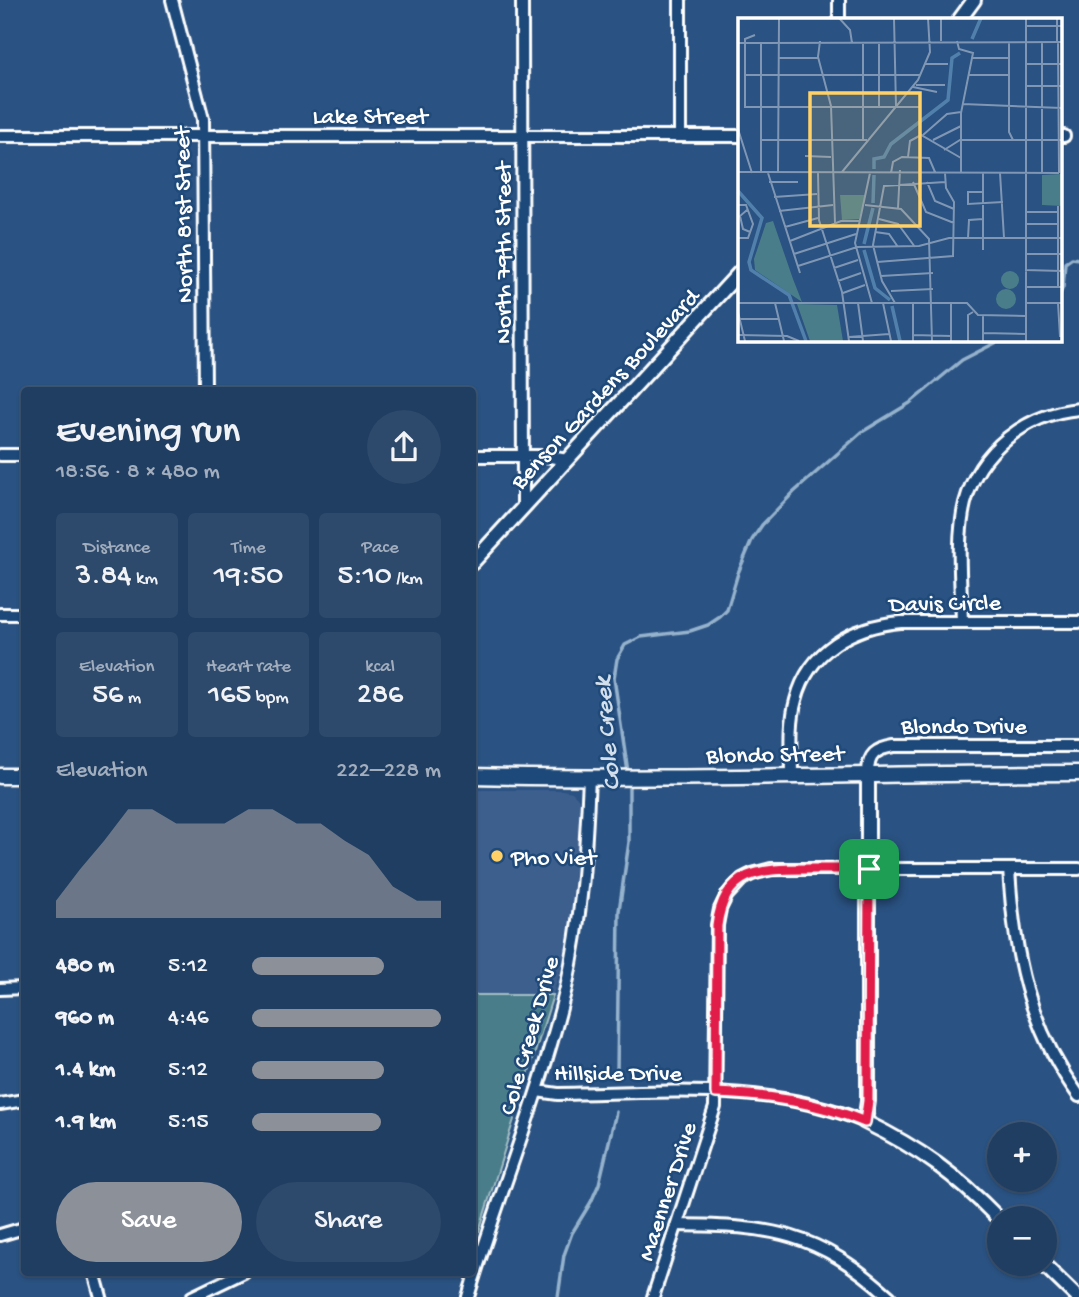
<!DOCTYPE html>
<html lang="en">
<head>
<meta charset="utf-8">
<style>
	:root { --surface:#203e62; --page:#2d496b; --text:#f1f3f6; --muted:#a2aebe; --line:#3d5777; --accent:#8c9099 }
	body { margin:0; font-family:"Gochi Hand",sans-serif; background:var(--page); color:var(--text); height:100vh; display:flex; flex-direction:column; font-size:26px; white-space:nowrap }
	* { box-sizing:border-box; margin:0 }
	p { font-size:23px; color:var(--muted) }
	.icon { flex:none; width:38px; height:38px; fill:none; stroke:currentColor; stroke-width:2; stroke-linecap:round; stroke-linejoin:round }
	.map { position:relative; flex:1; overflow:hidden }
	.side { position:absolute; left:21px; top:387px; width:455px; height:889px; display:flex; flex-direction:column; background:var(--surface); border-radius:7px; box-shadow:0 2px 5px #0004,0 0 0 2px var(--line) }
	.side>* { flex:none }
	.fabs { position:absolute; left:987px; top:1122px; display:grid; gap:14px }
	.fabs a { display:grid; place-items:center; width:70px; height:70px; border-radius:50%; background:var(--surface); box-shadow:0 2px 5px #0004,0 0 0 2px var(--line); font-size:35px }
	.pin { position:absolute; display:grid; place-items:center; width:60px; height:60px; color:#fff; margin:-30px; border-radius:14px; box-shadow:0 4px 10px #0006 }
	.round { display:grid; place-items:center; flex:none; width:74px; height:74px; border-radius:37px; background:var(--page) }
	.head { display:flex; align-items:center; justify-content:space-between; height:119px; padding:0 35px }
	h1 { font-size:38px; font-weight:600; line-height:52px }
	.figures { display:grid; grid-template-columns:repeat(3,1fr); gap:10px; height:119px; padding:7px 35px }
	.figures div { display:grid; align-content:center; border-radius:7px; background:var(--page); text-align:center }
	.figures b { font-size:30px; font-weight:600 }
	.figures small { font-size:19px; font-weight:400 }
	.figures p { font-size:19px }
	.chart { height:196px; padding:14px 35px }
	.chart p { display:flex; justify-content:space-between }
	.chart svg { width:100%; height:126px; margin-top:7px; fill:var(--accent); opacity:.7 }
	.button { display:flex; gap:14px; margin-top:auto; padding:14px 35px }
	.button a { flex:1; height:80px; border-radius:42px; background:var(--accent); color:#fff; font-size:28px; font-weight:600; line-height:80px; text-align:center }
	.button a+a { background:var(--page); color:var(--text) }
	ul { padding:0 35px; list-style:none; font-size:23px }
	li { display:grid; grid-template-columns:112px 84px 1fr; align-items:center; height:52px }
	li i { height:18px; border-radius:9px; background:var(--accent) }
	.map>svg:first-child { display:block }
</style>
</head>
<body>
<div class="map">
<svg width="1079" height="1297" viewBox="0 0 1079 1297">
	<rect width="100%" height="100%" fill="#2a5282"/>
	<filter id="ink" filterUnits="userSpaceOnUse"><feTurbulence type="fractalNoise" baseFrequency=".0143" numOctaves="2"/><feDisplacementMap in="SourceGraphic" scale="14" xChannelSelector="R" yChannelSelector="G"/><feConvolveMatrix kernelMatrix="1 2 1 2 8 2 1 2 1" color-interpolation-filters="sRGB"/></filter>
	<g filter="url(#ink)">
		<polygon fill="#3c5f8e" points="473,790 563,790 572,792 579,799 579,831 571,909 564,957 553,995 473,995"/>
		<polygon fill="#4a7d8a" stroke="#a4bec4" stroke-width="2" points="472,995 553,995 479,1231 472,1231"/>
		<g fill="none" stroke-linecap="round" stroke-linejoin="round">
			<g stroke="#96b3cd" stroke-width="3.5">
				<polyline points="1060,294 1063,287 1065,263 1072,258 1079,259"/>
				<polyline points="628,772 614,678 617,659 625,645 641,637 690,631 708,625 720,617 727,610 738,573 752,540 762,525 794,492 862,432 910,403 962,360 1001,340"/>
				<polyline points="617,1075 619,911 629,842 629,780"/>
				<polyline points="558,1297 564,1255 572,1233 591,1202 599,1184 616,1112"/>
			</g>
			<g stroke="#fff" stroke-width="16">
				<g id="minor">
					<polyline points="172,0 203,119 205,390"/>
					<polyline points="522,0 523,506"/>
					<polyline points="839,19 839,0"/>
					<polyline points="0,136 740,136"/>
					<polyline points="680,136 680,0"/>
					<polyline points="1060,136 1064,136"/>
					<polyline points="0,455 24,455"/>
					<polyline points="472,456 545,456 567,460"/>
					<polyline points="0,614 24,614"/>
					<path d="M962,622C961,584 956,540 965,503C979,450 1026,414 1079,409"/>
					<path d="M868,773C868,754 876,749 894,746H1079"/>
					<path d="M792,776C792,751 789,725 796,700C809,650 853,626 901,622H1079"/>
					<path d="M1009,869C1014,954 1028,1026 1079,1096"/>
					<polyline points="0,989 24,988"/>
					<path d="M537,1091L558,1094C660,1093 769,1081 865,1122"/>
					<polyline points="0,1104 24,1100"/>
					<path d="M677,1225C771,1226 817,1231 890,1297"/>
					<polyline points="0,1235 24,1228"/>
					<polyline points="94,1272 101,1297"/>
					<polyline points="192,1297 244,1272"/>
					<path d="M468,1297C499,1193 541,1093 566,988C582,918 586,848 589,777"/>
					<polyline points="653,1297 715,1107 717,925 720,909 727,895 742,879 752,874 771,869 1079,869"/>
				</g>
			</g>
			<g stroke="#fff" stroke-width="18">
				<g id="tertiary">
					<polyline points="960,19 974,0"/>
					<polyline points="472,563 740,272"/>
					<path d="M868,773V1101L865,1122C921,1149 956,1175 999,1219"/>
					<polyline points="1043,1264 1077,1297"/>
				</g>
			</g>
			<g stroke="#fff" stroke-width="19">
				<g id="secondary">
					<polyline points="0,776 24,776"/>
					<path d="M472,776C675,781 877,773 1079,773"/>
				</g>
			</g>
			<use href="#minor" stroke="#1f4a7a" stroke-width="10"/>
			<use href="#tertiary" stroke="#1f4a7a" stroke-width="12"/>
			<use href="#secondary" stroke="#1f4a7a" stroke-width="14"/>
		</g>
	</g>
	<g fill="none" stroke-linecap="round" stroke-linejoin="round" filter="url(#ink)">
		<g stroke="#fff" stroke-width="14">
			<path id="route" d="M869,869L868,1101L865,1122C817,1102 768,1095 716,1093L717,926C724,869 761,869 808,869C828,869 848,869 869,869Z"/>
		</g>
		<use href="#route" stroke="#e11d48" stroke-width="9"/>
	</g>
	<circle fill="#ffd166" stroke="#1f4a7a" stroke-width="2.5" cx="497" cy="856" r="7"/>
	<g text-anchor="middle" stroke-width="5" stroke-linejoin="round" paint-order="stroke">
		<g font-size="24" fill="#fff" stroke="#1f4a7a">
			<text x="370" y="123">Lake Street</text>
			<text transform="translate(182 215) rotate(-91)" y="8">North 81st Street</text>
			<text transform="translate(502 253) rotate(-90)" y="8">North 79th Street</text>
			<text transform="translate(604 388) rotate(-47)" y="8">Benson Gardens Boulevard</text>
			<text transform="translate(945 602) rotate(-1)" y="8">Davis Circle</text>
			<text x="964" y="733">Blondo Drive</text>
			<text transform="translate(775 753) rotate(-1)" y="8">Blondo Street</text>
			<text transform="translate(528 1035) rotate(-74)" y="8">Cole Creek Drive</text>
			<text x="618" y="1080">Hillside Drive</text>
			<text transform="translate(666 1191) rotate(-72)" y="8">Maenner Drive</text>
		</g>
		<g font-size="24" fill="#fff" stroke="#1f4a7a" text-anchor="start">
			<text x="511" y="864">Pho Viet</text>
		</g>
		<g font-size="26" font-style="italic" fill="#d3dfea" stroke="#1f4a7a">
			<text transform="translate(605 734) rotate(-95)" y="9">Cole Creek</text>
		</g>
	</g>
	<g transform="translate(738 18)">
		<rect width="324" height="324" fill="#2a5282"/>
		<path d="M324,156V188L304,187V157ZM102,177H128L121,201L104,202ZM35,203L55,261L64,284L17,252L16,241L28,205ZM263 262a9 9 0 1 1 18 0a9 9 0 1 1-18 0ZM258 281a10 10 0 1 1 20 0a10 10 0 1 1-20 0ZM59,286L99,287L105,323H72Z" fill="#4a7d8a"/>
		<path fill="none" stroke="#5080ab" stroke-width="3.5" d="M234,21L243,0M136,151V141L146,139L153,126L210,82L214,40L222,35M0,173L24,200L11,244L13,252L51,277L68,323M135,185L136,157M126,226L135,190M126,232L137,270L152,282M154,288L162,323"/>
		<path fill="none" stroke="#7f97b4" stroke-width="2" d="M101,0L112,12L114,25M156,0L158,89M289,8H324M17,17L7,21V89H181M82,23L80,39L93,88L97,205M203,23V0M219,23L221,31L235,35L223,95V155M319,24V0M0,25L324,24M23,25V154M125,25V123M141,25V89M271,25V114L275,122M304,25V154M320,25L321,155M40,40H80M234,40H271M187,46H210M289,46H324M7,57H183M231,57H271M178,67H207M289,68H324M175,69L199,74M225,86L324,90M0,111L14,155M185,117L209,96L223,94M23,122H129M195,122L223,108M206,132L222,122H324M67,138L93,139M170,139L172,123L183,117L223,140M0,154L321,155M40,154L41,0M104,154L180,62L192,34L190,0M30,155L62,255M80,155L81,202L104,274L111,323M132,155L117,225L134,285M153,155L155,144L164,139L191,140L197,154M245,155V232M262,155L266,220M31,164H60M175,164L188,194L216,205M189,164L197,183L216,191M245,174H230V186L265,184M36,179L79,176M0,187H8L15,206L10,220H0M127,187L163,191L191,221L194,323M320,188V269M160,190L162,152M9,192L2,198L5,211L12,214M41,193L95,187M287,194H321M141,201L160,206L177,229M289,206H320M47,209L80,200M137,214L151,216L160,229M230,220L231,202L245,201M52,223L103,203H122M56,236L118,216M289,236H324M139,244L215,238L216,184L208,170L207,155M60,248L119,229L181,228L211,220H324M96,250L120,242M287,252L324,253M143,258L195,255M100,263L123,255M289,269H324M153,273L195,271M105,275L127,267M0,285H229L240,297L288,298M37,285L46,323M120,285L125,323M145,285L153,323M157,285L144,263L135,227L146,168L207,164M175,285V323M287,285H324M320,285L322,319M0,294L7,323M245,298V323M0,301H41M245,315L288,316M0,317L49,318L61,323M175,317L213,318M111,319L151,316M213,323V285M230,323V297L235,294M288,323V0"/>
		<path fill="#ffd166" fill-opacity="0.15" stroke="#ffd166" stroke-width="3.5" d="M72,75H182V208H72Z"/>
		<rect width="324" height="324" fill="none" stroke="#fff" stroke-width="3.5"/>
	</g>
</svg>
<div class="fabs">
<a>+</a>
<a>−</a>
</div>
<div class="pin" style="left:869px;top:869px;background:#1e9e55"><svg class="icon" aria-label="arrive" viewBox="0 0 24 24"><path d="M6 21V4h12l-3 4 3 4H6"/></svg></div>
<section class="side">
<div class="head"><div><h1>Evening run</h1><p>18:56 · 8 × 480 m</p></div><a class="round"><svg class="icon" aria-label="share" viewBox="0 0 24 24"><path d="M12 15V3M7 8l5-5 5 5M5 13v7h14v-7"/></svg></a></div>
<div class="figures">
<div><p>Distance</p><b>3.84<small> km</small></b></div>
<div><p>Time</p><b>19:50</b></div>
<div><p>Pace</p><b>5:10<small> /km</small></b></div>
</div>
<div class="figures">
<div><p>Elevation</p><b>56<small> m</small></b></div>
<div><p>Heart rate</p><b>165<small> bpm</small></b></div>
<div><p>kcal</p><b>286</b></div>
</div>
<div class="chart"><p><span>Elevation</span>222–228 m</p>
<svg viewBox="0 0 160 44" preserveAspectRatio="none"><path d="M0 44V38L10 27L20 17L30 6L40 6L50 11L60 11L70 11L80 6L90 6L100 11L110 11L120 17L130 22L140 33L150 38L160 38V44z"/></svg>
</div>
<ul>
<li><b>480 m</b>5:12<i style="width:70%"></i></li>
<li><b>960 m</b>4:46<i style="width:100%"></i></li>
<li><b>1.4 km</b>5:12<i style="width:70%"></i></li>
<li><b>1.9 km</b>5:15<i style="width:68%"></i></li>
</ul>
<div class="button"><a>Save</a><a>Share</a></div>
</section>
</div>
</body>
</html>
